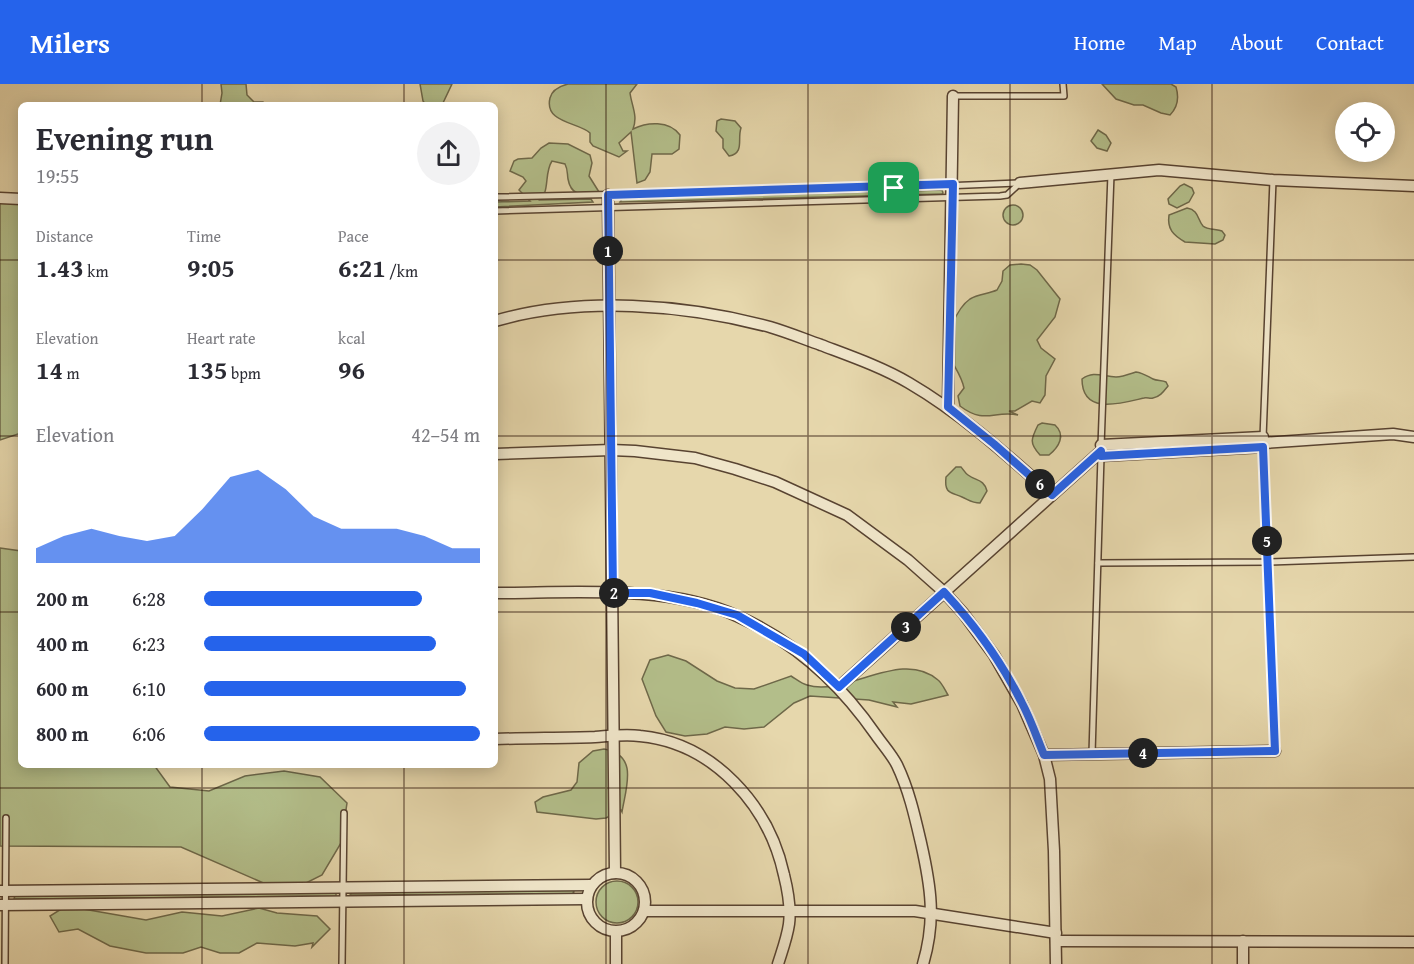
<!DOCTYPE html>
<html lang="en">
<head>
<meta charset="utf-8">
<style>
	:root { --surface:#fff; --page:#f2f2f3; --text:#2b2b33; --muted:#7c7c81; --accent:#2563eb }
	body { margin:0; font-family:"Gentium Book Plus",serif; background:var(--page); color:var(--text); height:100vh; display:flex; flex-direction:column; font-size:22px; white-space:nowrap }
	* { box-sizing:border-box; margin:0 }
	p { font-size:20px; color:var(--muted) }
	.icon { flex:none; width:33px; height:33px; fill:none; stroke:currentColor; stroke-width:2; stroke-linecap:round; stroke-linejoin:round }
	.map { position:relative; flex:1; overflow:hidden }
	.drawer { position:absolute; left:18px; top:18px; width:480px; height:666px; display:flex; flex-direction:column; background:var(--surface); border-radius:9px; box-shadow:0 3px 15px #0003 }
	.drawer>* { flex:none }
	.tools { position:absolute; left:1335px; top:18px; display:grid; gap:12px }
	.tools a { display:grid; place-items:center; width:60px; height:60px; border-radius:50%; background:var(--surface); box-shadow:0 3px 15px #0003; font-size:30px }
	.pin { position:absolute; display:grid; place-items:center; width:51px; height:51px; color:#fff; margin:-26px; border-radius:12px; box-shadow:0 3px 9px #0006 }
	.km { position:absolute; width:30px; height:30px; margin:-15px; border-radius:50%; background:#222; color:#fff; font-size:16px; line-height:30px; text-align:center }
	.round { display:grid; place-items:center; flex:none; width:63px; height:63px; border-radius:32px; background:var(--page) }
	.summary { display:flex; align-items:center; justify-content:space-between; height:102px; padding:0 18px }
	h1 { font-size:33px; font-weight:800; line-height:45px }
	.figures { display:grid; grid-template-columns:repeat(3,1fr); gap:9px; height:102px; padding:6px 18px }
	.figures div { display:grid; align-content:center }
	.figures b { font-size:26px; font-weight:800 }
	.figures small { font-size:16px; font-weight:400 }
	.figures p { font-size:16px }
	.chart { height:168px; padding:12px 18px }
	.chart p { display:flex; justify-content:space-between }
	.chart svg { width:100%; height:108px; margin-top:6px; fill:var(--accent); opacity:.7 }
	ul { padding:0 18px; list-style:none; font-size:20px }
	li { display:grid; grid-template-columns:96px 72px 1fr; align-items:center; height:45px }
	li i { height:15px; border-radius:8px; background:var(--accent) }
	header { display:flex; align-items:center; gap:36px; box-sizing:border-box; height:84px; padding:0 30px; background:var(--accent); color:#fff }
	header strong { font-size:28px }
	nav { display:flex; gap:33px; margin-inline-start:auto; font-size:21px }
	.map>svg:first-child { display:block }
</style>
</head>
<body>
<header>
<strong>Milers</strong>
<nav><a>Home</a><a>Map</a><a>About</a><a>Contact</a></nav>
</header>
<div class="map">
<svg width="1414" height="880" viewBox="0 0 1414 880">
	<rect width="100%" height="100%" fill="#e6d7ac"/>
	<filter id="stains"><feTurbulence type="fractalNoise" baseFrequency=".00333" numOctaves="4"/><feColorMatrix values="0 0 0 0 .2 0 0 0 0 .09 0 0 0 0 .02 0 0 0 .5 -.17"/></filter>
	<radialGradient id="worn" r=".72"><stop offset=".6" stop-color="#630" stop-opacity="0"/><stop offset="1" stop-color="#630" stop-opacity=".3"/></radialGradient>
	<g fill="#b3be8a" stroke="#6e6849" stroke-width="1.5">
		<polygon points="221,0 246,0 247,11 254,18 263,18 264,21 220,21 222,9"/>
		<polygon points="420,0 452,0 442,21 426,21 423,17"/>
		<path d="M568,0H637L630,9C632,23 638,32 633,45C647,38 669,36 680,51L679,65L672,70H652L650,88L645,96L637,99L631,48L619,59L623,67H627L619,73L593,62L590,58V49C578,38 544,39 550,14C552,6 560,2 568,0Z"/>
		<path d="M1102,0H1171L1176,3C1179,13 1178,23 1170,31L1161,29L1143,21H1134L1116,15Z"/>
		<path d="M721,35L735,37L741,44C737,55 745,69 729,72L723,64V55L716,47L717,37Z"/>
		<polygon points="1098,46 1106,51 1111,59 1107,67 1097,64 1091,57"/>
		<path d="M549,59L568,60L590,71L592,79L589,92L599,108L596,111C582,111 571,112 568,95C567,89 568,86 565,80L552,77C544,89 550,107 540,116L591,115L593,118L495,123V118L530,117L519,106L526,97L523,93L510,87L514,77L518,75L532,74L541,64Z"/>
		<polygon points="1184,100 1192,104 1194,109 1189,118 1177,124 1169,120 1168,115 1180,102"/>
		<polygon points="942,106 943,109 942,110 620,118 622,115"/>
		<polygon points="0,118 21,118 21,349 0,356"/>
		<circle cx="1013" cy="131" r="10"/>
		<path d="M1187,124C1199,126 1197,135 1203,142C1207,146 1217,145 1222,147L1225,151L1223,156L1215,160L1185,158C1173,151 1167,145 1169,131Z"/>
		<path d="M1021,180L1030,181L1037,186L1060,215L1055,233L1037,256L1041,264L1055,275L1046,292L1045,311L1040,319L1032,317L1015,327H1009L1018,331C994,326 985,341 960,322L958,312L964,304C961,290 953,282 948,269C942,256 958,223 970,215C978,210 988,210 997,206L1002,197L1003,187L1010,181Z"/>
		<path d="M1136,288C1143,289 1147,292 1153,295C1157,297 1162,296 1166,298L1168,302C1164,307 1160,313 1153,314C1150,315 1147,313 1144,314C1122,319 1082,332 1082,295C1094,286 1103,293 1116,293C1122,293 1130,290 1136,288Z"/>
		<path d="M1042,339L1055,341C1066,351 1059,363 1049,371H1040C1029,359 1031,355 1038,341Z"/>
		<path d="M956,383H961C963,385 965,389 968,391C976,397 984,395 987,407L980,419C972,419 969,416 962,413C951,408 944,410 946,393Z"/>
		<polygon points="0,464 21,467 21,681 154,681 170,703 209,707 245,692 284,687 320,693 347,719 341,759 322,791 288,808 336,808 336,812 14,815 15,811 284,808 181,763 0,762"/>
		<path d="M668,571L686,577L717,597L735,604L754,605L791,592C796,595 802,600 807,601C847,613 901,564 938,596C942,599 945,606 948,611L911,620L893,618L897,623L869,616L810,612L794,619L764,643L744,645L725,643L707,650L685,652L666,648L656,632L642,595L650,576Z"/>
		<path d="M604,665C639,671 626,703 622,728L621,726L606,734L596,735L537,728L535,718L543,713L571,706L577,698L579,679L593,667Z"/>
		<circle cx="617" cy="818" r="21"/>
		<polygon points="572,805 574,808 572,810 350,811 352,808"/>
		<polygon points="66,822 146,836 182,828 222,832 259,824 277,829 317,832 330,845 312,863 313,859 295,862 257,859 239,869 220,869 201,863 183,869 146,869 110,862 78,845 59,848 50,832"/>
	</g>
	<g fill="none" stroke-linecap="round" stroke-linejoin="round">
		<g stroke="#584331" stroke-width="8">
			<g id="service">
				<polyline points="953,12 1064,12 1063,0"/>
				<polyline points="495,113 894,104 1020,99"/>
				<polyline points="495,127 1000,112 1007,111 1020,99"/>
				<polyline points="1263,354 1273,96"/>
				<polyline points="1101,362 1111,90"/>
				<polyline points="1263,363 1275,667"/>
				<polyline points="1098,479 1268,478 1414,473"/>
				<polyline points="1092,670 1101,372"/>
				<polyline points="5,880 6,734"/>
				<polyline points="342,880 344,729"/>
			</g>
		</g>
		<g stroke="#584331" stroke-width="13">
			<g id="minor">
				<polyline points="1020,99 1159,86 1273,96 1414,102"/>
				<polyline points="608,111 615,789"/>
				<polyline points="0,114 21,115"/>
				<path d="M495,237C581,212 684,220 770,243C787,248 804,255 821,261C850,272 882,283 909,299C962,330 1007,371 1052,411"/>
				<polyline points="948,323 953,12"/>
				<polyline points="1263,359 1393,350 1414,353"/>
				<polyline points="1101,361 1263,353"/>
				<polyline points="495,370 611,366 635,367 695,374 735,385 775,398 847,431 908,476 944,508 963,529 994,571 1022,620 1044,671 1050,695 1054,767 1056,880"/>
				<polyline points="1101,372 1263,363"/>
				<path d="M495,509C571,509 667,500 737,532C796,558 840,599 876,651C883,661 892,671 897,681C909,706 915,733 921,759C931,803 936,836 923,880"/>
				<polyline points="839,603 1101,367"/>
				<path d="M495,655C528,654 562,654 595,653C610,652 626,650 640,652C714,659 769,722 784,791C788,807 791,824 789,840C787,854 782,867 778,880"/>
				<polyline points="1044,671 1275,667"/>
				<circle cx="616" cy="818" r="29"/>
				<polyline points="0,807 592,801"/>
				<polyline points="0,821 587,815"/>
				<polyline points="644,827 915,827 1056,849"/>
				<polyline points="616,848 616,880"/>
				<polyline points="1056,857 1414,858"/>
				<polyline points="1243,857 1243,880"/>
			</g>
		</g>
		<use href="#service" stroke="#efe5c9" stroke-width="5"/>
		<use href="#minor" stroke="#efe5c9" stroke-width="10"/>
	</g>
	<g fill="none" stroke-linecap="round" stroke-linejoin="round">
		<g stroke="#fff" stroke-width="12">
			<path id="route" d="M953,100L948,323L994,360L1052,411L1101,367V372L1263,363L1275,667L1044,671C1037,654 1031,636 1022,619C1002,579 975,541 944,508L839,603L804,570L737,531L697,519L650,509H613L608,111Z"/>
		</g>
		<use href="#route" stroke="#2563eb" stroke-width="8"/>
	</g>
	<path fill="none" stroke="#291208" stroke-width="1.5" stroke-opacity="0.55" d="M202,0V21M404,0V21M606,0V880M808,0V880M1010,0V880M1212,0V880M0,176H21M495,176H1414M0,352H21M495,352H1414M0,528H21M495,528H1414M202,681V880M404,681V880M0,704H1414"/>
	<rect width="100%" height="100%" filter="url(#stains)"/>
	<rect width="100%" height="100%" fill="url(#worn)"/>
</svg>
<div class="tools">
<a><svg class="icon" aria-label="locate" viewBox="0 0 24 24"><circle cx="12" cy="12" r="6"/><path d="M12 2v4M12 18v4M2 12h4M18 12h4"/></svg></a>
</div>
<div class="pin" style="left:894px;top:104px;background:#1e9e55"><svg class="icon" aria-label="arrive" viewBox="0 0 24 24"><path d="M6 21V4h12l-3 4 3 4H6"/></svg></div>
<b class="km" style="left:608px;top:167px">1</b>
<b class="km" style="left:614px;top:509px">2</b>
<b class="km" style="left:906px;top:543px">3</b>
<b class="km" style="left:1143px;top:669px">4</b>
<b class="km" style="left:1267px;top:457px">5</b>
<b class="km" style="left:1040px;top:400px">6</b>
<section class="drawer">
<div class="summary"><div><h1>Evening run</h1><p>19:55</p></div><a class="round"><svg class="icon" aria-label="share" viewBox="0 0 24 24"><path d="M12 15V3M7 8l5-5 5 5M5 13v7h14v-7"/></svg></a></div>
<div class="figures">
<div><p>Distance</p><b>1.43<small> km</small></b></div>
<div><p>Time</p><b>9:05</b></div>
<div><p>Pace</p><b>6:21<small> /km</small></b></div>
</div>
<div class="figures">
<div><p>Elevation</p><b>14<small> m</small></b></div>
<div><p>Heart rate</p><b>135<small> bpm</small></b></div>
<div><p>kcal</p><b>96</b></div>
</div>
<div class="chart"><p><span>Elevation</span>42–54 m</p>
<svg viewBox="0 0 160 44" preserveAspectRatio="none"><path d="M0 44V38L10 33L20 30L30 33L40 35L50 33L60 22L70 9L80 6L90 14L100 25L110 30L120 30L130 30L140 33L150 38L160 38V44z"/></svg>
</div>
<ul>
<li><b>200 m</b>6:28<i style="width:79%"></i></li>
<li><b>400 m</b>6:23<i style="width:84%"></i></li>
<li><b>600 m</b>6:10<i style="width:95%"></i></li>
<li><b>800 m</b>6:06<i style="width:100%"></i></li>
</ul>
</section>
</div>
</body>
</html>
